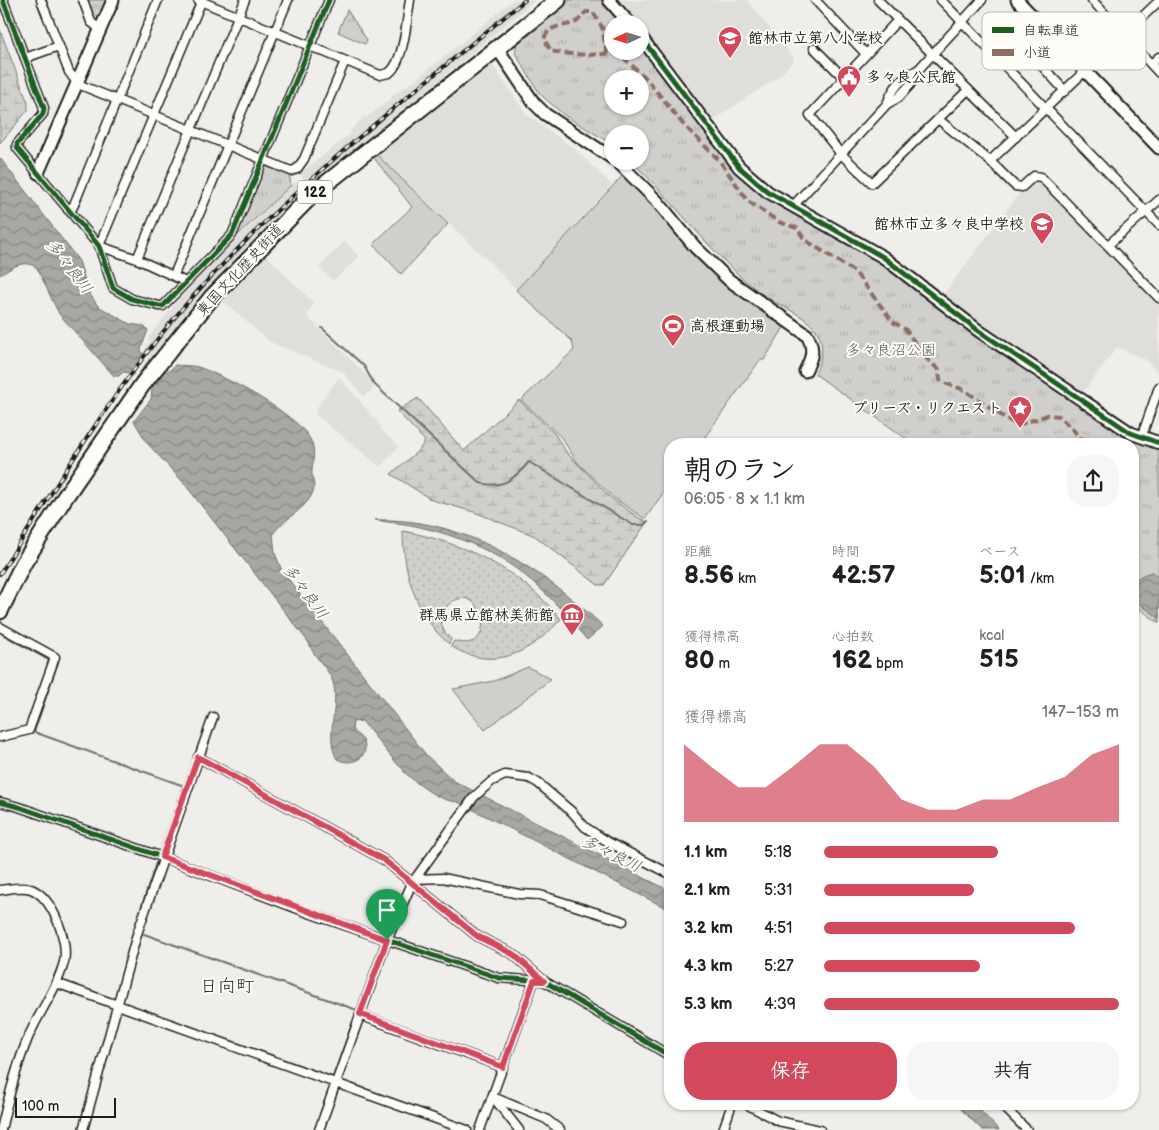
<!DOCTYPE html>
<html lang="ja">
<head>
<meta charset="utf-8">
<style>
	:root { --surface:#fff; --page:#f6f6f6; --text:#202124; --muted:#757577; --accent:#d1495b }
	body { margin:0; font-family:"Balsamiq Sans","Klee One",sans-serif; background:var(--page); color:var(--text); height:100vh; display:flex; flex-direction:column; font-size:19px; white-space:nowrap }
	* { box-sizing:border-box; margin:0 }
	p { font-size:16px; color:var(--muted) }
	.icon { flex:none; width:28px; height:28px; fill:none; stroke:currentColor; stroke-width:2; stroke-linecap:round; stroke-linejoin:round }
	.map { position:relative; flex:1; overflow:hidden }
	.drawer { position:absolute; left:664px; top:438px; width:475px; height:672px; display:flex; flex-direction:column; background:var(--surface); border-radius:20px; box-shadow:0 1px 4px #0004 }
	.drawer>* { flex:none }
	.needle { width:32px; rotate:266deg }
	.controls { position:absolute; left:604px; top:15px; display:grid; gap:10px }
	.controls a { display:grid; place-items:center; width:45px; height:45px; border-radius:50%; background:var(--surface); box-shadow:0 1px 4px #0004; font-size:25px }
	.scale { position:absolute; left:15px; bottom:12px; width:101px; box-sizing:border-box; padding-left:5px; border:2px solid #1c1c1c; border-top:0; font-size:14px; line-height:18px; white-space:nowrap; color:#1c1c1c; -webkit-text-stroke:4px #fdfcf7; paint-order:stroke }
	.pin { position:absolute; display:grid; place-items:center; width:42px; height:42px; color:#fff; margin:-51px -21px; border-radius:50% 50% 50% 0; rotate:-45deg; box-shadow:0 0 5px #0007 }
	.pin .icon { rotate:45deg }
	.round { display:grid; place-items:center; flex:none; width:52px; height:52px; border-radius:20px; background:var(--page) }
	.head { display:flex; align-items:center; justify-content:space-between; height:85px; padding:0 20px }
	h1 { font-size:28px; font-weight:700; line-height:38px }
	.metrics { display:grid; grid-template-columns:repeat(3,1fr); gap:8px; height:85px; padding:5px 20px }
	.metrics div { display:grid; align-content:center }
	.metrics b { font-size:25px; font-weight:700 }
	.metrics small { font-size:14px; font-weight:400 }
	.metrics p { font-size:14px }
	.chart { height:140px; padding:10px 20px }
	.chart p { display:flex; justify-content:space-between }
	.chart svg { width:100%; height:90px; margin-top:5px; fill:var(--accent); opacity:.7 }
	.cta { display:flex; gap:10px; margin-top:auto; padding:10px 20px }
	.cta a { flex:1; height:58px; border-radius:20px; background:var(--accent); color:#fff; font-size:20px; font-weight:700; line-height:58px; text-align:center }
	.cta a+a { background:var(--page); color:var(--text) }
	ul { padding:0 20px; list-style:none; font-size:16px }
	li { display:grid; grid-template-columns:80px 60px 1fr; align-items:center; height:38px }
	li i { height:12px; border-radius:6px; background:var(--accent) }
	.map>svg:first-child { display:block }
</style>
</head>
<body>
<div class="map">
<svg width="1159" height="1130" viewBox="0 0 1159 1130">
	<defs>
		<pattern id="wetland-marsh" width="20" height="14" patternUnits="userSpaceOnUse" patternTransform="scale(1.25)"><rect width="20" height="14" fill="#d0cfcc"/><path d="M1 5h8M5 5V1M11 12h8M15 12V8" fill="none" stroke="#b2b1af"/></pattern>
		<pattern id="park-tufts" width="24" height="20" patternUnits="userSpaceOnUse" patternTransform="scale(1.25)"><rect width="24" height="20" fill="#d0cfcc"/><path d="M3 7l-1-3M5 7V3M7 7l1-3M15 17l-1-3M17 17v-4M19 17l1-3" fill="none" stroke="#b2b1af"/></pattern>
		<pattern id="garden-dots" width="8" height="8" patternUnits="userSpaceOnUse" patternTransform="scale(1.25)"><rect width="8" height="8" fill="#d0cfcc"/><path d="M2 2h.1M6 6h.1" fill="none" stroke="#b2b1af" stroke-width="1.8" stroke-linecap="round"/></pattern>
		<pattern id="water-waves" width="16" height="10" patternUnits="userSpaceOnUse" patternTransform="scale(1.25)"><rect width="16" height="10" fill="#a8a7a3"/><path d="M0 5q4-4 8 0t8 0" fill="none" stroke="#888784"/></pattern>
	</defs>
	<rect width="100%" height="100%" fill="#f0eeea"/>
	<filter id="ink" filterUnits="userSpaceOnUse"><feTurbulence type="fractalNoise" baseFrequency=".02" numOctaves="2"/><feDisplacementMap in="SourceGraphic" scale="10" xChannelSelector="R" yChannelSelector="G"/><feConvolveMatrix kernelMatrix="1 2 1 2 8 2 1 2 1" color-interpolation-filters="sRGB"/></filter>
	<g filter="url(#ink)">
		<g fill="#e0deda">
			<polygon points="513,0 535,0 311,188 308,184 302,189 305,192 250,246 153,359 144,350 149,342 148,338 190,285 291,185 295,182 299,185 304,180 300,174 351,133 350,131 364,116 366,118 392,98 391,96 417,79"/>
			<polygon points="617,0 747,0 793,57 794,61 777,78 713,120 640,24"/>
			<polygon points="487,65 493,66 527,115 576,150 612,185 516,290 502,274 373,151"/>
			<polygon points="1040,179 1159,302 1159,374 1146,360 1117,347 1085,390 1081,390 997,335 942,296 1019,194 1035,180"/>
			<polygon points="345,241 359,257 333,281 319,267"/>
			<polygon points="263,252 314,303 307,316 367,376 373,388 364,397 343,372 270,342 223,301 222,295"/>
			<polygon points="339,377 380,425 381,430 399,446 380,467 315,414 319,404"/>
		</g>
		<g fill="#d0cfcc" stroke="#767674">
			<polygon points="373,151 448,224 401,274 373,244 412,207 371,154"/>
			<polygon points="625,173 664,217 786,324 764,360 760,360 700,444 670,444 670,483 645,519 613,497 577,462 561,437 521,400 574,350 572,341 516,290"/>
			<polygon points="528,667 551,679 485,730 453,689 494,681"/>
		</g>
		<g fill="url(#wetland-marsh)" stroke="#767674">
			<polygon points="0,30 28,103 28,110 0,143"/>
			<polygon points="418,398 464,451 519,400 554,433 567,453 611,498 639,518 647,522 604,585 598,585 535,536 474,512 432,500 391,474 419,450 425,441 397,411"/>
		</g>
		<g fill="url(#park-tufts)" stroke="#767674" fill-rule="evenodd">
			<polygon points="87,0 106,0 99,16 93,16"/>
			<path d="M570,0H601L623,24H612V51H640V44L732,165L756,189L777,204L864,251L962,326L1117,431L1138,443L1159,448V623L1133,604L1132,444H914L815,374C821,360 826,344 816,330C802,312 777,306 759,292C710,254 676,203 631,161H640V134H612V144L564,115L540,94L515,53L517,43ZM612,79H640V106H612Z"/>
			<polygon points="347,10 367,40 365,44 338,32"/>
			<polygon points="268,165 289,174 291,185 237,236 263,167"/>
		</g>
		<path fill="url(#garden-dots)" stroke="#767674" d="M403,531C465,543 520,570 561,619C532,651 497,672 454,648L451,646L454,641C502,656 482,575 448,605C437,615 440,630 451,639L449,644C416,616 403,572 403,531Z"/>
		<g fill="url(#water-waves)" stroke="#706f6d">
			<path d="M0,158L79,261L89,293L98,306L130,324L144,326L148,330L141,349L142,353L164,371H169L175,365C182,366 191,365 198,367C225,376 297,414 310,439C316,449 313,459 312,470C311,478 316,484 313,492C306,510 284,518 273,534L275,553L282,571L427,756L454,781L670,891V910L458,802C438,801 419,785 404,772L403,769L398,765L362,721L353,722L352,729C355,734 360,736 363,740C372,758 350,767 337,759C325,738 338,710 334,686C331,669 313,658 309,643L183,482L147,443L134,421L151,399L152,390L129,373L123,372L119,376H114L59,314L37,268C24,258 12,268 0,275Z"/>
			<path d="M375,520C464,517 540,568 603,626L587,640C538,579 499,546 420,527C405,523 390,523 375,520Z"/>
			<path d="M1152,572L1159,578V618L1133,599C1132,581 1134,577 1152,572Z"/>
			<polygon points="956,1104 974,1104 999,1130 982,1130"/>
		</g>
		<polygon fill="#f0eeea" points="145,352 150,357 134,379 128,375"/>
		<g fill="none" stroke-linecap="round" stroke-linejoin="round">
			<g stroke="#706f6d" stroke-width="2">
				<path d="M322,328L364,366L374,384L480,483C503,489 514,479 529,462L633,525H644L648,521"/>
				<polyline points="2,634 50,661"/>
				<polyline points="57,665 34,732 184,786 160,851"/>
				<polyline points="136,924 156,863"/>
				<polyline points="144,934 357,1010 333,1077"/>
				<polyline points="315,1130 330,1087"/>
			</g>
			<g stroke="#1c1c1c" stroke-width="11">
				<g id="street">
					<polyline points="3,0 44,108 43,114 17,144 17,148 99,246 113,288 132,299 159,306 163,306 232,235 329,0"/>
					<polyline points="41,0 69,72 78,84 291,171 297,169 304,159 345,61"/>
					<polyline points="83,0 91,22 101,30"/>
					<path d="M198,0L380,75L389,73C404,62 407,18 410,0"/>
					<polyline points="815,0 866,54"/>
					<polyline points="878,0 1016,137"/>
					<polyline points="941,0 1159,225"/>
					<polyline points="1092,0 1159,73"/>
					<polyline points="898,20 810,115 841,154 872,183 968,90"/>
					<polyline points="1019,41 1065,91"/>
					<polyline points="814,48 844,78"/>
					<polyline points="25,58 59,46"/>
					<polyline points="1151,64 1159,57"/>
					<path d="M887,104C893,87 901,79 917,70"/>
					<polyline points="938,119 990,161 1015,186 1022,187 1034,176 1041,177 1159,298"/>
					<polyline points="990,161 1159,1"/>
					<polyline points="792,207 887,104 898,98 910,85 918,70 982,0"/>
					<polyline points="68,210 73,207 158,0"/>
					<polyline points="1108,245 1159,200"/>
					<polyline points="137,259 245,0"/>
					<polyline points="174,275 288,0"/>
					<polyline points="186,282 137,259 99,246 202,0"/>
					<polyline points="1141,438 1159,387"/>
					<polyline points="0,627 55,657 29,730 0,737"/>
					<polyline points="198,757 384,860 477,936 513,954 544,981"/>
					<polyline points="0,802 19,807 162,857 309,913 499,978 544,981 670,1056"/>
					<polyline points="415,879 443,878 519,894 540,895 623,921"/>
					<path d="M0,890C9,889 22,886 31,889C52,897 69,940 64,962C57,989 39,1012 28,1038C16,1067 8,1099 1,1130"/>
					<polyline points="56,983 467,1130"/>
					<polyline points="360,1015 503,1067"/>
					<polyline points="493,1097 546,1119 560,1130"/>
					<polyline points="493,1097 519,1130"/>
					<polyline points="746,1104 778,1121 820,1130"/>
					<polyline points="1001,1104 1027,1130"/>
					<polyline points="83,1130 137,934 213,717"/>
					<polyline points="319,1130 387,940 412,883 474,797 492,781 505,775 529,778 538,783 572,812 585,827 608,842 670,874"/>
					<polyline points="480,1130 534,981"/>
					<polyline points="723,1130 732,1104"/>
				</g>
			</g>
			<g stroke="#1c1c1c" stroke-width="15">
				<g id="secondary">
					<polyline points="609,0 630,24"/>
					<polyline points="1017,0 1159,148"/>
					<polyline points="640,36 739,167 768,192 883,257 979,331 1131,433 1159,443"/>
					<polyline points="497,48 534,103 545,114 612,158"/>
					<path d="M617,161L657,201L695,247L729,280L807,335C815,349 812,358 805,371"/>
					<polyline points="38,173 113,0"/>
				</g>
			</g>
			<g stroke="#1c1c1c" stroke-width="19">
				<polyline id="highway" points="0,611 23,564 65,497 142,385 212,297 314,193 558,0"/>
			</g>
			<use href="#street" stroke="#fdfcf7" stroke-width="8"/>
			<use href="#secondary" stroke="#fdfcf7" stroke-width="11"/>
			<use href="#highway" stroke="#fdfcf7" stroke-width="15"/>
			<g stroke="#1c1c1c" stroke-width="4">
				<path id="rail" d="M0,574C59,482 116,385 188,302C288,189 409,96 525,0"/>
			</g>
			<use href="#rail" stroke="#fdfcf7" stroke-width="2" stroke-dasharray="5.5" stroke-linecap="butt"/>
			<path stroke="#8d6e63" stroke-width="4" stroke-dasharray="8 4" stroke-linecap="butt" d="M607,54L602,27L593,12H586C582,15 580,21 574,23C563,27 549,24 544,39L551,51C574,56 595,55 618,53L644,76L682,123L719,160L748,201L779,222L797,228L805,240L855,272L893,322L905,329L926,358L939,370L940,380C948,386 957,386 965,391C983,401 999,416 1018,425L1048,415L1059,416L1087,444"/>
			<g stroke="#fdfcf7" stroke-width="8">
				<g id="cycleway">
					<polyline points="3,0 44,108 43,114 17,144 17,148 99,246 113,288 132,299 159,306 163,306 232,235 329,0"/>
					<polyline points="640,36 739,167 768,192 883,257 979,331 1131,433 1159,443"/>
					<polyline points="0,802 19,807 162,857 309,913 499,978 544,981 670,1056"/>
				</g>
			</g>
			<use href="#cycleway" stroke="#1b5e20" stroke-width="5"/>
		</g>
	</g>
	<g fill="none" stroke-linecap="round" stroke-linejoin="round" filter="url(#ink)">
		<g stroke="#fff" stroke-width="10">
			<polygon id="route" points="198,757 384,860 477,936 513,954 544,981 534,981 503,1067 360,1014 387,940 162,857"/>
		</g>
		<use href="#route" stroke="#d1495b" stroke-width="6"/>
	</g>
	<defs>
		<g id="school-pin" transform="scale(1.25)"><path d="M0 17L-7.5 6A9.5 9.5 0 1 1 7.5 6Z" fill="#d1495b" stroke="#fdfcf7"/><path d="M0-5L7-2L0 1L-7-2ZM-4 1L0 2.5L4 1V4Q0 6-4 4Z" fill="#fff"/></g>
		<g id="civic-pin" transform="scale(1.25)"><path d="M0 17L-7.5 6A9.5 9.5 0 1 1 7.5 6Z" fill="#d1495b" stroke="#fdfcf7"/><path d="M-.6-6.5H3V-4.5H.6V-3L4-1V1h2V6H-6V1h2V-1L-.6-3ZM-1.2 2.5V6h2.4V2.5Z" fill="#fff"/></g>
		<g id="stadium-pin" transform="scale(1.25)"><path d="M0 17L-7.5 6A9.5 9.5 0 1 1 7.5 6Z" fill="#d1495b" stroke="#fdfcf7"/><path d="M0-5a6.5 5 0 1 0 0 10a6.5 5 0 1 0 0-10ZM-3.5-1.8h7v3.6h-7Z" fill="#fff"/></g>
		<g id="sight-pin" transform="scale(1.25)"><path d="M0 17L-7.5 6A9.5 9.5 0 1 1 7.5 6Z" fill="#d1495b" stroke="#fdfcf7"/><path d="M0-6L1.8-2.2L6-1.7L2.9 1.2L3.7 5.4L0 3.3L-3.7 5.4L-2.9 1.2L-6-1.7L-1.8-2.2Z" fill="#fff"/></g>
		<g id="museum-pin" transform="scale(1.25)"><path d="M0 17L-7.5 6A9.5 9.5 0 1 1 7.5 6Z" fill="#d1495b" stroke="#fdfcf7"/><path d="M0-6L6-3V-2H-6V-3ZM-5-1h2V3h-2ZM-1-1h2V3h-2ZM3-1h2V3H3ZM-6 4H6V6H-6Z" fill="#fff"/></g>
	</defs>
	<g fill-rule="evenodd">
		<use href="#school-pin" x="730" y="38"/>
		<use href="#civic-pin" x="849" y="77"/>
		<use href="#school-pin" x="1042" y="224"/>
		<use href="#stadium-pin" x="673" y="326"/>
		<use href="#sight-pin" x="1020" y="408"/>
		<use href="#museum-pin" x="572" y="615"/>
	</g>
	<g text-anchor="middle" stroke-width="4" stroke-linejoin="round" paint-order="stroke">
		<rect fill="#fdfcf7" stroke="#605f5e" stroke-width="1" x="297.5" y="180.5" width="35" height="23" rx="4"/>
		<g font-size="14" font-weight="bold" fill="#1c1c1c">
			<text x="315" y="197">122</text>
		</g>
		<g font-size="15" font-weight="bold" fill="#1c1c1c" stroke="#fdfcf7" text-anchor="start">
			<text x="748" y="43">館林市立第八小学校</text>
			<text x="866" y="82">多々良公民館</text>
			<text x="1024" y="229" text-anchor="end">館林市立多々良中学校</text>
			<text x="690" y="331">高根運動場</text>
			<text x="1002" y="413" text-anchor="end">プリーズ・リクエスト</text>
			<text x="554" y="620" text-anchor="end">群馬県立館林美術館</text>
		</g>
		<g font-size="15" fill="#1c1c1c" stroke="#fdfcf7">
			<text transform="translate(240 270) rotate(-47)" y="5">東国文化歴史街道</text>
		</g>
		<g font-size="15" fill="#5b5b5a" stroke="#fdfcf7">
			<text x="891" y="355">多々良沼公園</text>
		</g>
		<g font-size="16" font-style="italic" fill="#5b5b59" stroke="#fdfcf7">
			<text transform="translate(70 266) rotate(52)" y="6">多々良川</text>
			<text transform="translate(306 591) rotate(53)" y="6">多々良川</text>
			<text transform="translate(612 853) rotate(26)" y="6">多々良川</text>
		</g>
		<g font-size="18" fill="#1c1c1c" stroke="#fdfcf7">
			<text x="227" y="992">日向町</text>
		</g>
	</g>
	<rect x="982" y="12" width="164" height="58" rx="8" fill="#fdfcf7" stroke="#bab9b5" stroke-width="1"/>
	<rect x="992" y="27" width="22" height="6" fill="#1b5e20"/>
	<rect x="992" y="49" width="22" height="7" fill="#8d6e63"/>
	<g font-size="14" fill="#1c1c1c">
		<text x="1023" y="35">自転車道</text>
		<text x="1023" y="57">小道</text>
	</g>
</svg>
<div class="controls">
<a><svg class="needle" viewBox="-14 -14 28 28"><path d="M0-13l5 13h-10z" fill="#e53935"/><path d="M0 13l5-13h-10z" fill="#757577"/></svg></a>
<a>+</a>
<a>−</a>
</div>
<div class="scale">100 m</div>
<div class="pin" style="left:387px;top:940px;background:#1e9e55"><svg class="icon" aria-label="arrive" viewBox="0 0 24 24"><path d="M6 21V4h12l-3 4 3 4H6"/></svg></div>
<section class="drawer">
<div class="head"><div><h1>朝のラン</h1><p>06:05 · 8 × 1.1 km</p></div><a class="round"><svg class="icon" aria-label="share" viewBox="0 0 24 24"><path d="M12 15V3M7 8l5-5 5 5M5 13v7h14v-7"/></svg></a></div>
<div class="metrics">
<div><p>距離</p><b>8.56<small> km</small></b></div>
<div><p>時間</p><b>42:57</b></div>
<div><p>ペース</p><b>5:01<small> /km</small></b></div>
</div>
<div class="metrics">
<div><p>獲得標高</p><b>80<small> m</small></b></div>
<div><p>心拍数</p><b>162<small> bpm</small></b></div>
<div><p>kcal</p><b>515</b></div>
</div>
<div class="chart"><p><span>獲得標高</span>147–153 m</p>
<svg viewBox="0 0 160 44" preserveAspectRatio="none"><path d="M0 44V6L10 17L20 27L30 27L40 17L50 6L60 6L70 17L80 33L90 38L100 38L110 33L120 33L130 27L140 22L150 11L160 6V44z"/></svg>
</div>
<ul>
<li><b>1.1 km</b>5:18<i style="width:59%"></i></li>
<li><b>2.1 km</b>5:31<i style="width:51%"></i></li>
<li><b>3.2 km</b>4:51<i style="width:85%"></i></li>
<li><b>4.3 km</b>5:27<i style="width:53%"></i></li>
<li><b>5.3 km</b>4:39<i style="width:100%"></i></li>
</ul>
<div class="cta"><a>保存</a><a>共有</a></div>
</section>
</div>
</body>
</html>
